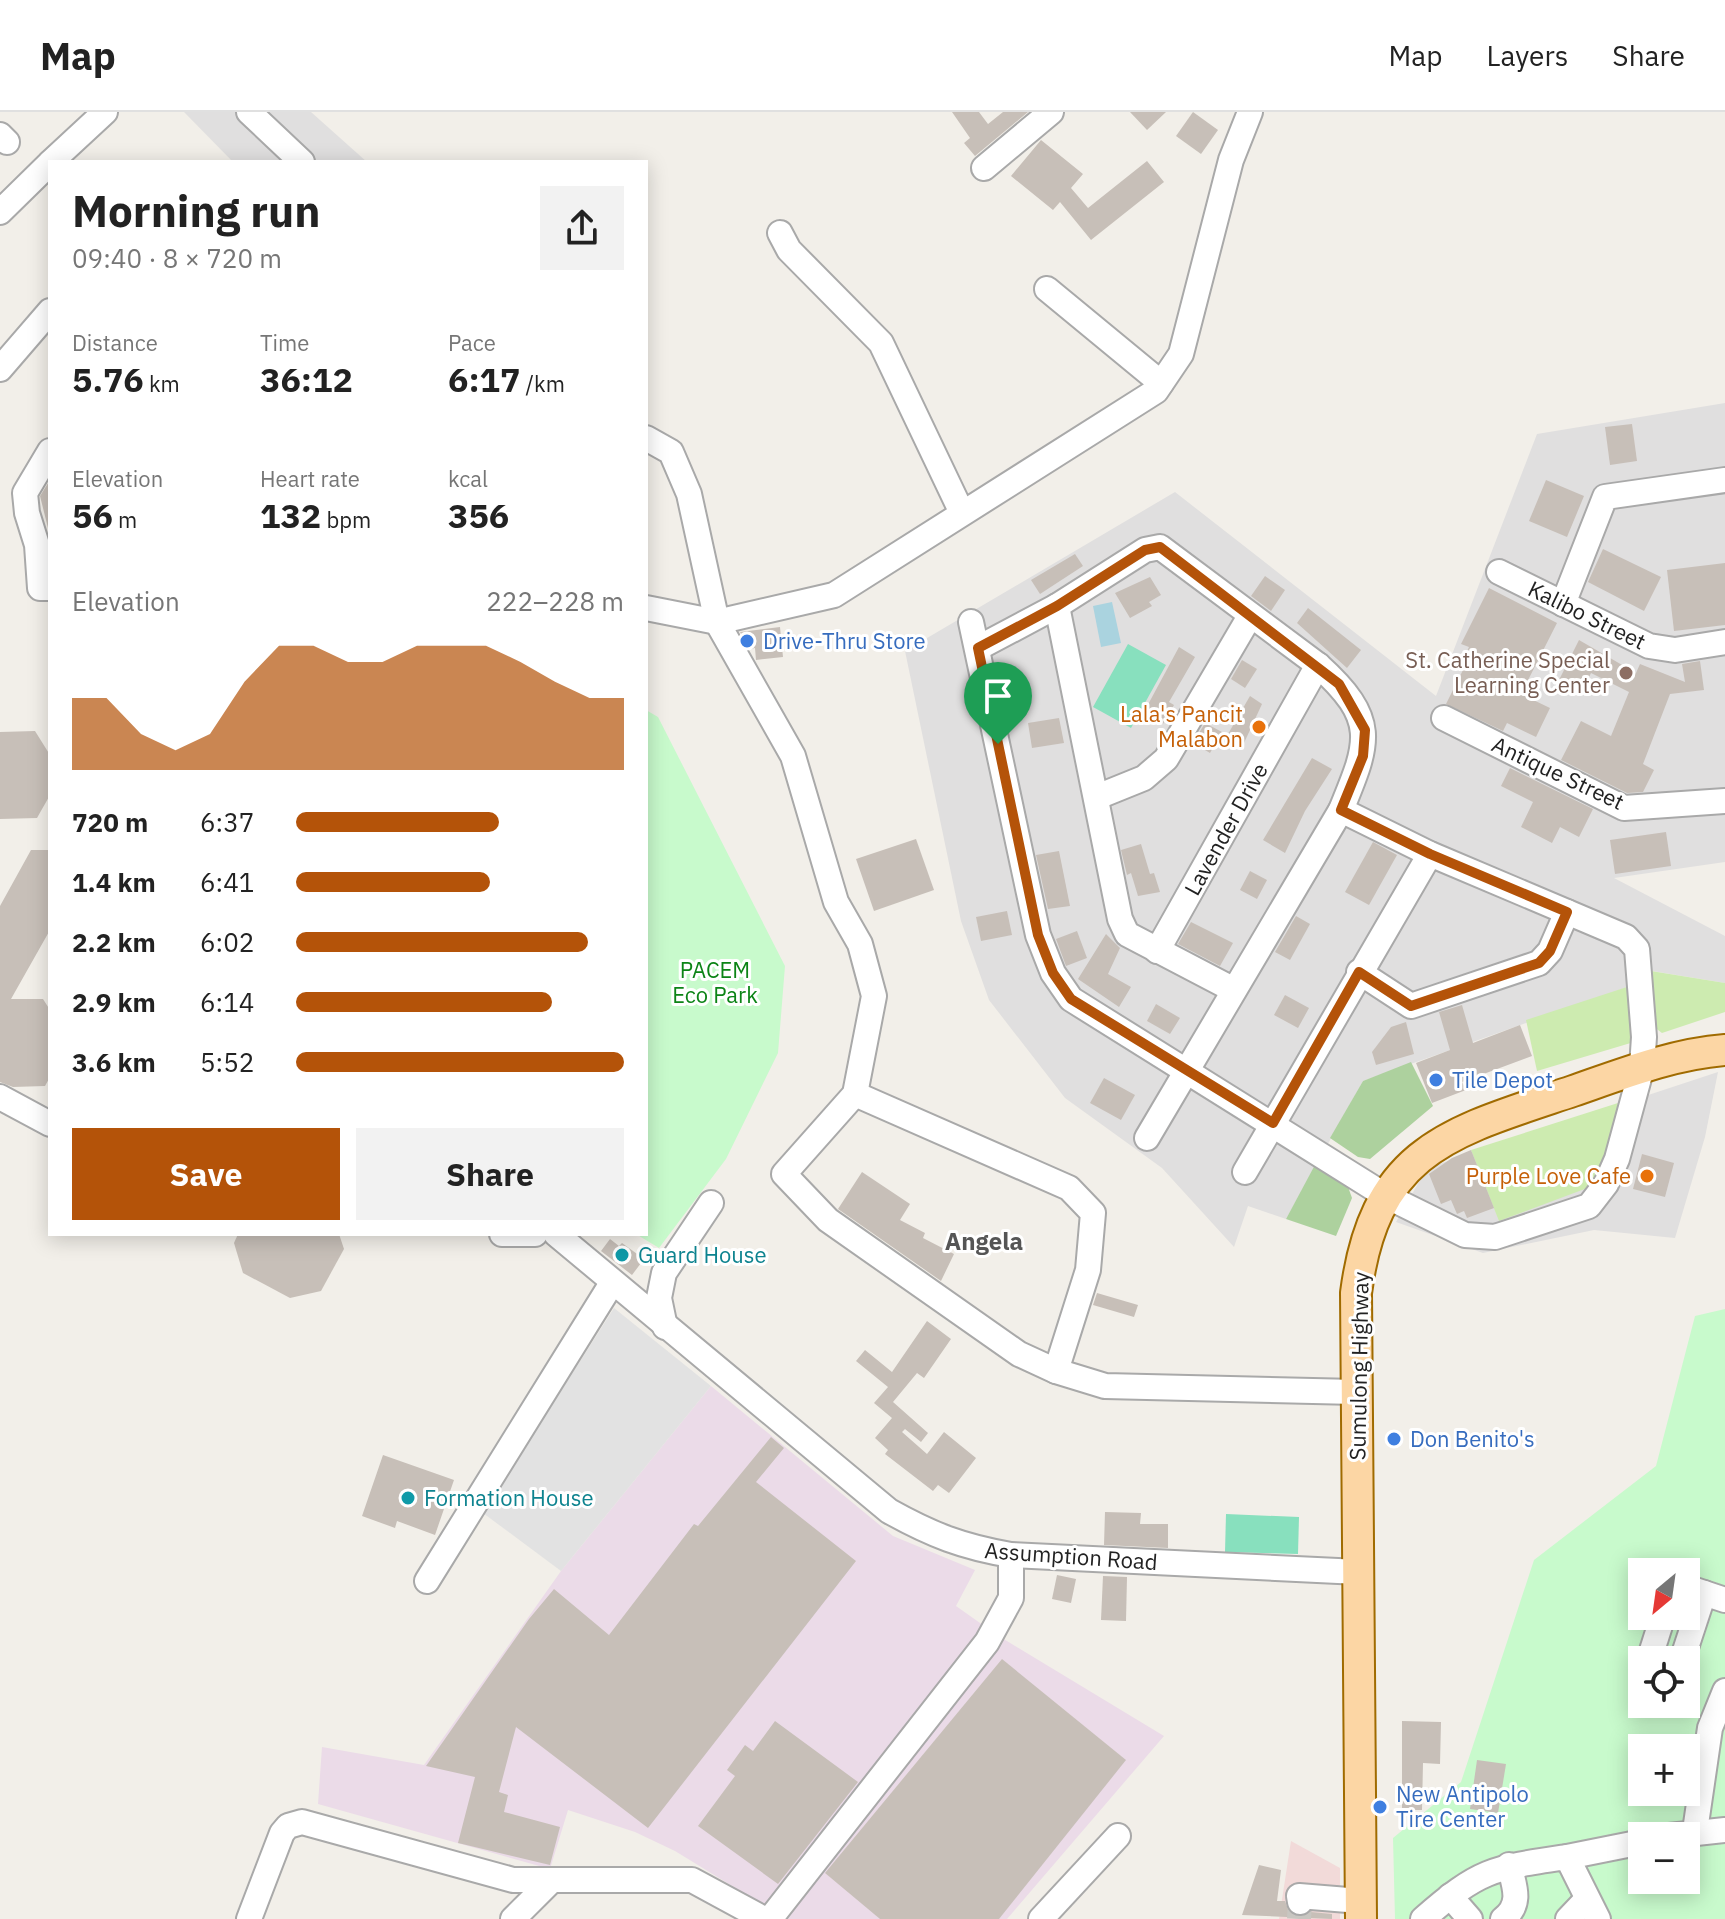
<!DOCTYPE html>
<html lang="en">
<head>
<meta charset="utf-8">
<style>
	:root { --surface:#fff; --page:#f2f2f2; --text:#222; --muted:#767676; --line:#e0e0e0; --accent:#b45309 }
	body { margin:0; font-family:"IBM Plex Sans",sans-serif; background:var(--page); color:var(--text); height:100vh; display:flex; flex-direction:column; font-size:30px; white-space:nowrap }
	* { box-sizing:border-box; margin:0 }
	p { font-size:26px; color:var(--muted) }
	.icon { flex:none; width:44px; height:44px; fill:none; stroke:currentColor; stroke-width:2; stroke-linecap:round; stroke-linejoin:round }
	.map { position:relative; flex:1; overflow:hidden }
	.drawer { position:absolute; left:48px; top:48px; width:600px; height:1076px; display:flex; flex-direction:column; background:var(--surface); border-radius:0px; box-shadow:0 4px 20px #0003 }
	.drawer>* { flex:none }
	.needle { width:52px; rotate:209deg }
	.controls { position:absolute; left:1628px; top:1446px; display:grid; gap:16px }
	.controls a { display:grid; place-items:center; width:72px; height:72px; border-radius:0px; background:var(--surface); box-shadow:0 4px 20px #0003; font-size:40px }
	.pin { position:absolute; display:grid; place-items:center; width:68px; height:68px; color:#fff; margin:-82px -34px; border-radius:50% 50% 50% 0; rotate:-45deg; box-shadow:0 0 8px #0007 }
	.pin .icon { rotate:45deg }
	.round { display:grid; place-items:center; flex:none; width:84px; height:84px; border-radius:0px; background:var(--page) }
	.headline { display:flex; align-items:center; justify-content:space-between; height:136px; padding:0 24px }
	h1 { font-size:44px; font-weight:700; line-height:60px }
	.metrics { display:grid; grid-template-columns:repeat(3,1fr); gap:12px; height:136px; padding:8px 24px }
	.metrics div { display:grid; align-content:center }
	.metrics b { font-size:34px; font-weight:700 }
	.metrics small { font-size:22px; font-weight:400 }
	.metrics p { font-size:22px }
	.chart { height:224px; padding:16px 24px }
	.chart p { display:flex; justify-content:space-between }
	.chart svg { width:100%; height:144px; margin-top:8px; fill:var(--accent); opacity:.7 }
	.button { display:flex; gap:16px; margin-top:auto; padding:16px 24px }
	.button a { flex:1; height:92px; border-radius:0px; background:var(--accent); color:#fff; font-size:32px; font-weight:700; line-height:92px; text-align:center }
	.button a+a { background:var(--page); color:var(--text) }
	ul { padding:0 24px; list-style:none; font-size:26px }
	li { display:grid; grid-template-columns:128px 96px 1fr; align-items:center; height:60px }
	li i { height:20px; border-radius:10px; background:var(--accent) }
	header { display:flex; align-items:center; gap:48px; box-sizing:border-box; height:112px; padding:0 40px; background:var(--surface); border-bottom:2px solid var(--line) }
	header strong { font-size:38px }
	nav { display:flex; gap:44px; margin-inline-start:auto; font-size:28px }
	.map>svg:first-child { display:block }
</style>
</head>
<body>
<header>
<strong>Map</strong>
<nav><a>Map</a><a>Layers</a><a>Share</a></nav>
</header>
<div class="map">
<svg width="1725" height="1807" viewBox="0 0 1725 1807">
	<rect width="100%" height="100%" fill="#f2efe9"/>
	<g fill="#e0dfdf">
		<polygon points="184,0 311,0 367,50 233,50"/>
		<polygon points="1725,291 1725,750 1614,766 1725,824 1725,871 1652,859 1650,867 1363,969 1286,1107 1248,1094 1234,1135 1162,1056 1065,986 989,888 961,809 905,539 1175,380 1436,584 1537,322"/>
		<polygon points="1718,960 1705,1025 1675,1126 1594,1118 1483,1141 1396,1110 1427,1056"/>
	</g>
	<polygon fill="#f2dad9" points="1291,1729 1340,1756 1340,1807 1279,1807"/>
	<polygon fill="#ebdbe8" points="711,1274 893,1424 975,1458 956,1494 997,1523 1164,1624 1007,1807 786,1807 675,1739 635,1720 568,1698 550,1757 318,1692 322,1635 424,1653 561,1459"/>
	<g fill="#cdebb0">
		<polygon points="1651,859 1725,871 1725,900 1662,921 1653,914"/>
		<polygon points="1633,873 1634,930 1537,959 1526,908"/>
		<polygon points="1618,991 1605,1045 1590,1075 1499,1109 1471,1038"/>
	</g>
	<g fill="#add19e">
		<polygon points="1411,950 1433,994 1370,1047 1358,1045 1330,1026 1363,969"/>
		<polygon points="1316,1051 1347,1072 1352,1086 1336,1124 1286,1107"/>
	</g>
	<g fill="#c8facc" fill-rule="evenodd">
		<polygon points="646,598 658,605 785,854 778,941 726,1047 659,1136 636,1122 646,1122"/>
		<path d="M1725,1197V1807H1395L1393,1726L1461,1670L1534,1448L1656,1354L1695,1204ZM1642,1460H1686V1504H1642ZM1642,1548H1686V1592H1642ZM1642,1636H1686V1680H1642ZM1642,1724H1686V1768H1642Z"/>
	</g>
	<g fill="#88e0be">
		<polygon points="1128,532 1166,553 1131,616 1093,595"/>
		<polygon points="1226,1402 1299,1405 1298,1442 1225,1440"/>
	</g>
	<polygon fill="#e2e2e2" points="614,1196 711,1274 561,1459 483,1401"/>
	<polygon fill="#aad3df" points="1112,490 1121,531 1101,535 1093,494"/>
	<g fill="#c7bfb8">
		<polygon points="952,0 979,0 988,12 1003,0 1028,0 975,44 964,31 970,26"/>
		<polygon points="1130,0 1166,0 1147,18"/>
		<polygon points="1193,0 1218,18 1201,42 1176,24"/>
		<polygon points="1041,28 1083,62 1071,76 1088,96 1147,49 1164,70 1091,128 1060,90 1053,98 1011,64"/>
		<polygon points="1632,312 1637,349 1610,353 1605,315"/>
		<polygon points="50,368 50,424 40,384"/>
		<polygon points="1546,368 1584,384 1567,425 1529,409"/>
		<polygon points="1603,437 1661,465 1644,499 1588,470"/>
		<polygon points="1075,442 1083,454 1040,482 1031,468"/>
		<polygon points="1725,451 1725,513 1674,519 1667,458"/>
		<polygon points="1265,464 1285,478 1271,499 1251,484"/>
		<polygon points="1150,465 1161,483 1149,490 1152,494 1130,506 1115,481"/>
		<polygon points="1489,476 1557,511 1521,582 1550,596 1536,625 1507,611 1503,619 1446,592 1466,552 1462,550 1469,535 1461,532"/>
		<polygon points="1308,496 1361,538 1347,556 1297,511"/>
		<polygon points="780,515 783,545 756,548 755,536 750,537 740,520"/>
		<polygon points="1579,528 1636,561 1640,552 1685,570 1682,552 1700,549 1704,578 1670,582 1643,652 1654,658 1643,680 1627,681 1561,648 1581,609 1611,624 1629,580 1591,561 1580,584 1557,572"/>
		<polygon points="1179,535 1195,545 1169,590 1174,593 1163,612 1144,600"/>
		<polygon points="1242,548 1257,557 1245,576 1231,567"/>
		<polygon points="1019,562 1023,588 1004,591 998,566"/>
		<polygon points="1250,584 1262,592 1244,631 1228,622"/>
		<polygon points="1059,606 1064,631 1032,636 1028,611"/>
		<polygon points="1205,611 1222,620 1210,641 1193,631"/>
		<polygon points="35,619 50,643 50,683 37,706 0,707 0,620"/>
		<polygon points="1312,646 1332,657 1305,699 1285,741 1263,728"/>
		<polygon points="1510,656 1593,697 1579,725 1560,715 1552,731 1521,715 1533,690 1501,674"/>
		<polygon points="1666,720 1671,754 1615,762 1610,728"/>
		<polygon points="916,727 934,778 874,799 856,747"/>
		<polygon points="1373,730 1397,743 1369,793 1345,780"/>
		<polygon points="1141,732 1150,762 1154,761 1160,780 1138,784 1131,761 1127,763 1121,738"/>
		<polygon points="31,738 50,738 50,818 11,887 43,887 50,898 50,965 45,974 13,975 0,970 0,794"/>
		<polygon points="1059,739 1070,794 1048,797 1036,743"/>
		<polygon points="1250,759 1267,768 1257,787 1240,778"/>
		<polygon points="1007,799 1012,823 981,829 976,805"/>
		<polygon points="1296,804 1310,812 1290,848 1275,840"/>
		<polygon points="1191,810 1233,831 1220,854 1178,832"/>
		<polygon points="1077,819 1087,846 1066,854 1056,827"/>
		<polygon points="1106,822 1120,836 1108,862 1131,875 1119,895 1078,867"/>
		<polygon points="1285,883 1309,896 1298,916 1274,903"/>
		<polygon points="1156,892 1180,906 1170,922 1147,909"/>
		<polygon points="1462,893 1473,931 1520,913 1532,944 1462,970 1466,978 1432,991 1416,951 1450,938 1439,900"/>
		<polygon points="1406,910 1414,942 1376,953 1372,940 1391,915"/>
		<polygon points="1104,966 1135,983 1121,1008 1090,991"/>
		<polygon points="1471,1038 1494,1096 1467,1106 1464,1099 1457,1102 1451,1088 1441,1092 1429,1062 1452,1046"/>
		<polygon points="1642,1042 1674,1051 1665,1085 1633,1077"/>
		<polygon points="862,1060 910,1092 900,1108 925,1121 923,1126 954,1142 941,1169 838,1097"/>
		<polygon points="238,1122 339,1122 344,1137 321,1179 290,1186 243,1161 234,1131"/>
		<polygon points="610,1127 619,1134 622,1131 644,1147 632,1163 601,1139"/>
		<polygon points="1097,1181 1138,1193 1134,1205 1093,1193"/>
		<polygon points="927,1209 951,1227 924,1266 917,1261 893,1290 928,1321 921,1330 905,1317 902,1320 927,1342 944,1320 976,1346 949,1381 938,1373 933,1379 885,1342 888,1338 875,1326 892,1306 874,1291 888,1275 856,1249 865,1238 892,1260"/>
		<polygon points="771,1325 784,1336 756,1370 856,1449 648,1716 516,1615 499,1680 508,1683 504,1700 560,1715 550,1753 458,1731 475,1665 426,1654 529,1507 554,1477 609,1523 694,1412 698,1414"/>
		<polygon points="383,1343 454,1368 435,1423 397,1409 395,1416 362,1404"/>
		<polygon points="1105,1400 1141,1401 1140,1412 1168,1412 1168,1436 1104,1433"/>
		<polygon points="1057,1463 1076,1467 1071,1491 1052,1487"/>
		<polygon points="1103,1464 1127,1465 1126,1509 1101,1508"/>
		<polygon points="1002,1547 1126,1648 999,1807 880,1807 825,1761"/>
		<polygon points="775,1609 858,1670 778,1772 698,1714 735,1664 727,1658 745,1633 753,1639"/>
		<polygon points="1402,1609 1441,1610 1440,1652 1423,1651 1422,1698 1402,1698"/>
		<polygon points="1477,1648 1506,1652 1498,1701 1470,1697"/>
		<polygon points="1259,1753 1281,1758 1277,1789 1285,1789 1289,1800 1302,1805 1311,1800 1332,1802 1332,1807 1242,1803"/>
	</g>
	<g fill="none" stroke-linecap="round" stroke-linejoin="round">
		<polyline stroke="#c8c6c1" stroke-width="24" stroke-dasharray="24 12" stroke-linecap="butt" points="1299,1807 1300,1790"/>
		<g stroke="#a9a9a9" stroke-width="28">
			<g id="minor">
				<polyline points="249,0 302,50"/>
				<polyline points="0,23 7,30"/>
				<polyline points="51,50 105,0"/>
				<polyline points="984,56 1051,0"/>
				<polyline points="0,100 50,51"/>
				<polyline points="780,121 789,138 881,231 962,401"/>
				<polyline points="1047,177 1161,271"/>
				<polyline points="0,257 50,199"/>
				<polyline points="646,326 671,340 689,382 717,510 793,644 836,790 860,832 874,884 855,982 784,1062 828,1108 1019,1242 1056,1259 1105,1274 1356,1280"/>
				<polyline points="50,339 25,381 27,401 37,433 40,476 50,476"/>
				<polyline points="1499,460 1649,534 1675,538 1725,530"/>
				<polyline points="1563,492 1605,385 1725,368"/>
				<polyline points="1057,494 1120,807 1127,822 1234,878"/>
				<polyline points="646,496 717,510 834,483 1156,279 1181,242 1231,48 1250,0"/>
				<polyline points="971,510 1038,823 1053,861 1071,887 1386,1084 1465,1123 1495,1125 1589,1094 1606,1072 1617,1047 1642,955 1644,925 1637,837 1626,825 1430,742 1341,698"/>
				<path d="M978,536L1057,494L1145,438L1160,435L1318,553C1379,608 1369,630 1341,698L1147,1026"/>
				<polyline points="1444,606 1624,696 1725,689"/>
				<polyline points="1097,685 1144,666 1166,647 1250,504"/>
				<polyline points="1157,839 1318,553"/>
				<polyline points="1359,860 1411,894 1539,851 1550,839 1567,800"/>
				<polyline points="855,982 1069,1076 1093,1101 1088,1158 1056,1259"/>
				<polyline points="0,985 50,1012"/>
				<polyline points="1245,1060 1430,742"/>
				<polyline points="502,1122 535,1122"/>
				<path d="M556,1122L889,1399C932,1423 963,1435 1011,1443L1359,1460"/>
				<polyline points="665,1215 659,1186 664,1161 711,1091"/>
				<polyline points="427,1469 612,1171"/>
				<polyline points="1686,1475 1725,1488"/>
				<polyline points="1649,1548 1663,1504"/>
				<polyline points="1682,1548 1704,1481"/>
				<polyline points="1642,1568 1642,1570"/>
				<polyline points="1695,1719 1710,1616 1725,1579"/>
				<polyline points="1669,1724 1725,1718"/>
				<polyline points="1567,1745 1642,1730"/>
				<polyline points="1450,1784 1470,1807"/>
				<polyline points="1300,1790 1299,1784 1360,1789"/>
				<polyline points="249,1807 282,1721 288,1714 302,1710 513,1768 692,1768 764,1807"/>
				<polyline points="513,1807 549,1771"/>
				<polyline points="770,1807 987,1530 1011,1486 1011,1443"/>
				<polyline points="1041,1807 1118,1724"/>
				<path d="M1423,1807C1480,1757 1493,1756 1567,1745L1598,1807"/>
				<path d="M1503,1807C1523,1792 1514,1773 1509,1753"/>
				<polyline points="1568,1807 1587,1787"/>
			</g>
		</g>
		<g stroke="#a06b00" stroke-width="34">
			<path id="major" d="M1361,1807L1356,1181C1375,1036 1451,1020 1573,979C1622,962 1673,942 1725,938"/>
		</g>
		<use href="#minor" stroke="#fff" stroke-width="24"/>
		<use href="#major" stroke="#fcd6a4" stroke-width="30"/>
	</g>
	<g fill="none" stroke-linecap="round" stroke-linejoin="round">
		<g stroke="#fff" stroke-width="16">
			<polygon id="route" points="1160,435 1339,572 1365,618 1363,644 1341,698 1430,742 1567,800 1550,839 1539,851 1411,894 1359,860 1273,1011 1071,887 1053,861 1038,823 978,536 1057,494 1145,438"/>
		</g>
		<use href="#route" stroke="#b45309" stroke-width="10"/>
	</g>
	<g fill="#3f7fe0" stroke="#fff" stroke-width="3">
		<circle cx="747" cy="529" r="8"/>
		<circle cx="1436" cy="968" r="8"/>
		<circle cx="1394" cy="1327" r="8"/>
		<circle cx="1380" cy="1695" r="8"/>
	</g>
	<circle fill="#8d6e63" stroke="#fff" stroke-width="3" cx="1626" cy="561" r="8"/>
	<g fill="#e8710a" stroke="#fff" stroke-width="3">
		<circle cx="1259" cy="615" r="8"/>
		<circle cx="1647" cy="1064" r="8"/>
	</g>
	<g fill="#0f9aa8" stroke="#fff" stroke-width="3">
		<circle cx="622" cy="1143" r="8"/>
		<circle cx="408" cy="1386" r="8"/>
	</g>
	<g text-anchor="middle" stroke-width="6" stroke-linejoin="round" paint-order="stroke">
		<g font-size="22" fill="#222" stroke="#fff">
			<text transform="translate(1587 503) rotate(26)" y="8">Kalibo Street</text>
			<text transform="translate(1558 661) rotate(25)" y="8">Antique Street</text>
			<text transform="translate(1226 717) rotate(-61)" y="8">Lavender Drive</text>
			<text transform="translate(1359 1254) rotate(-89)" y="8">Sumulong Highway</text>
			<text transform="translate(1071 1444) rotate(4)" y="8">Assumption Road</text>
		</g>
		<g font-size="22" fill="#366cbe" stroke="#fff" text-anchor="start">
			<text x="763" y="537">Drive-Thru Store</text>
			<text x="1452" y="976">Tile Depot</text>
			<text x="1410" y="1335">Don Benito's</text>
			<text x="1396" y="1690">New Antipolo<tspan x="1396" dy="25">Tire Center</tspan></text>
		</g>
		<g font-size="22" fill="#785e54" stroke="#fff" text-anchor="end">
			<text x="1610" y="556">St. Catherine Special<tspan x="1610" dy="25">Learning Center</tspan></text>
		</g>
		<g font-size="22" fill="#c56008" stroke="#fff" text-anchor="end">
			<text x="1243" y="610">Lala's Pancit<tspan x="1243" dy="25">Malabon</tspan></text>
			<text x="1631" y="1072">Purple Love Cafe</text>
		</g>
		<g font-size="22" fill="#0c8416" stroke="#fff">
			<text x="715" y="866">PACEM<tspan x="715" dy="25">Eco Park</tspan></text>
		</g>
		<g font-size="22" fill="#0d838f" stroke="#fff" text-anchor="start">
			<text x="638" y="1151">Guard House</text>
			<text x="424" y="1394">Formation House</text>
		</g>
		<g font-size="24" font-weight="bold" fill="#555" stroke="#fff">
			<text x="984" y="1138">Angela</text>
		</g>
	</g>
</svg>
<div class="controls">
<a><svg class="needle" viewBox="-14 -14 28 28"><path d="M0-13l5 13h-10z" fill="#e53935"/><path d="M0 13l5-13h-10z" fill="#767676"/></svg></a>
<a><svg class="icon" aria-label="locate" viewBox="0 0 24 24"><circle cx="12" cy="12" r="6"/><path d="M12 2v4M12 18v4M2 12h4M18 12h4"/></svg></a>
<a>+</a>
<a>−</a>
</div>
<div class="pin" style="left:998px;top:632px;background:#1e9e55"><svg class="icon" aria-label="arrive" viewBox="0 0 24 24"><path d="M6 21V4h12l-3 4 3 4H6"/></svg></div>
<section class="drawer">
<div class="headline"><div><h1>Morning run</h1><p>09:40 · 8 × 720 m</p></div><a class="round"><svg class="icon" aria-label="share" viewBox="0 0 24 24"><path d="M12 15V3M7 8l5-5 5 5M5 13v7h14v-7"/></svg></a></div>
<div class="metrics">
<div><p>Distance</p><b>5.76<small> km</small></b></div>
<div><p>Time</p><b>36:12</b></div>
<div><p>Pace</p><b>6:17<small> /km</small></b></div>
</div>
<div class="metrics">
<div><p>Elevation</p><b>56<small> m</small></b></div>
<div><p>Heart rate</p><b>132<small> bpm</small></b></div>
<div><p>kcal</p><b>356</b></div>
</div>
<div class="chart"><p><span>Elevation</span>222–228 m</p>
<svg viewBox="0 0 160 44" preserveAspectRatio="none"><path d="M0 44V22L10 22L20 33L30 38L40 33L50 17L60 6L70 6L80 11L90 11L100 6L110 6L120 6L130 11L140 17L150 22L160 22V44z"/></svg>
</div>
<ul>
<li><b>720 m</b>6:37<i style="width:62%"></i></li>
<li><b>1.4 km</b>6:41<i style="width:59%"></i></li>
<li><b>2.2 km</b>6:02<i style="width:89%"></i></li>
<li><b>2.9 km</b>6:14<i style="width:78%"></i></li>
<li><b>3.6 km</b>5:52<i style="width:100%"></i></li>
</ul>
<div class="button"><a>Save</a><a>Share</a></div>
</section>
</div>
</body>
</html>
